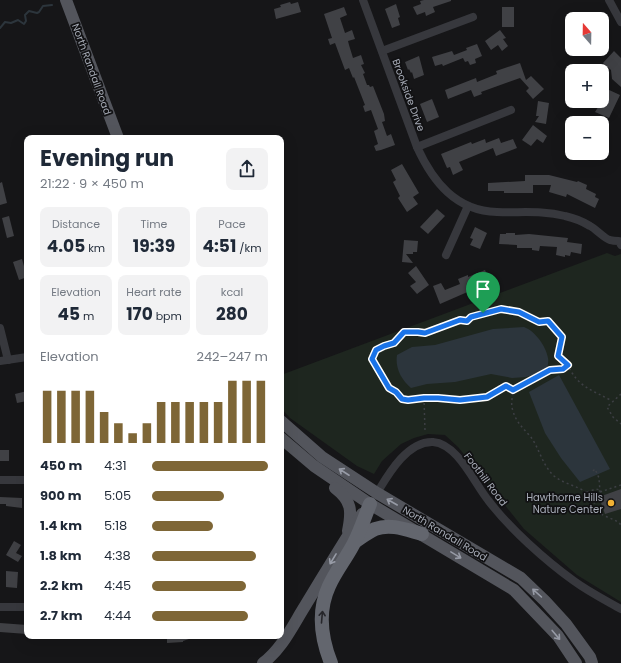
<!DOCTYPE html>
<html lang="en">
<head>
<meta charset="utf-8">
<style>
	:root { --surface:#fff; --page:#f2f2f3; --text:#1f2937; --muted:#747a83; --accent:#7e6636 }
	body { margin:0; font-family:Poppins,sans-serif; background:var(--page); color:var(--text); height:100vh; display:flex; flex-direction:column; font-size:15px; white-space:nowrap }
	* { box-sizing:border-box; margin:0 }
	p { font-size:13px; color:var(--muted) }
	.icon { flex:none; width:22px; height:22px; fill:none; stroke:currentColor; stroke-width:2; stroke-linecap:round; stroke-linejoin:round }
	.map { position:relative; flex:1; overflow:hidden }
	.drawer { position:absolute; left:24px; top:135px; width:260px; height:504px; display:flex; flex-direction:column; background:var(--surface); border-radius:8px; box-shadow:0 4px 16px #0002 }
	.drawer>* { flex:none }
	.needle { width:26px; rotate:340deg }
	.fabs { position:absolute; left:565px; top:12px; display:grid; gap:8px }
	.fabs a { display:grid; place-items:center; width:44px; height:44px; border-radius:8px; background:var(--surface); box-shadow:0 4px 16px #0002; font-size:20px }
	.pin { position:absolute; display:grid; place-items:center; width:34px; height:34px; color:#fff; margin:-41px -17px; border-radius:50% 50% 50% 0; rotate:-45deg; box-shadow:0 0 4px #0007 }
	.pin .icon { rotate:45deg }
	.round { display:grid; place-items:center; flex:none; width:42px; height:42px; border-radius:8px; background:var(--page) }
	.overview { display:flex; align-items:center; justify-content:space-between; height:68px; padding:0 16px }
	h1 { font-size:22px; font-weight:700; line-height:30px }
	.metrics { display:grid; grid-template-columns:repeat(3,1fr); gap:6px; height:68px; padding:4px 16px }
	.metrics div { display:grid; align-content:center; border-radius:8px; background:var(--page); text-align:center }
	.metrics b { font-size:17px; font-weight:700 }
	.metrics small { font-size:11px; font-weight:400 }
	.metrics p { font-size:11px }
	.chart { height:112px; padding:8px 16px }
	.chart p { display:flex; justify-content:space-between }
	.chart svg { width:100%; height:72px; margin-top:4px; stroke:var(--accent); stroke-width:6 }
	ul { padding:0 16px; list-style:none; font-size:13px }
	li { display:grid; grid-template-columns:64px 48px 1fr; align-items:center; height:30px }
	li i { height:10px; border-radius:5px; background:var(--accent) }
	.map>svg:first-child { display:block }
</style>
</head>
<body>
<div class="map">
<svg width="621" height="663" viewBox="0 0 621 663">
	<rect width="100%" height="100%" fill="#161618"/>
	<polygon fill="#1e261f" points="607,253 615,256 621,254 621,602 577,575 524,529 458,447 445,435 428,434 414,438 401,444 382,461 374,474 357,466 290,418 281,408 281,375"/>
	<g fill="#2c353c">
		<path d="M524,327C535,331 546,346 548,358C549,362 547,367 547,371L526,377L512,378L491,374L455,382L427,384L411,388C401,379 395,368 397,355L412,347L435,345L493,329Z"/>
		<polygon points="559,375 610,469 580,482 561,458 545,433 529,392"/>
	</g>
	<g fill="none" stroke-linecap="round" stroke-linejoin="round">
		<polyline stroke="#2c353c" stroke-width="2" points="0,28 5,22 11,23 18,20 24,24 26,21 25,15 29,11 37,13 39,12 43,6 52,5"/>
	</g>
	<g fill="#404145">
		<polygon points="424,0 451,0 451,1 433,7 435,12 426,16 425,12 417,15 413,7 421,4 420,1"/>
		<polygon points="290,2 291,4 298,2 301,12 276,19 274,9 281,7 280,5"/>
		<polygon points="396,4 400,17 398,18 400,25 392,28 385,9"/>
		<polygon points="344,7 347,15 340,18 345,33 352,30 355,39 348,41 349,45 353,58 361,55 364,64 361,65 365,73 363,74 367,85 369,85 370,87 373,86 384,114 385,121 382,122 387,136 391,134 395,145 381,150 376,151 374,146 378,144 374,131 378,129 371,110 365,112 363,106 365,105 354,77 353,78 349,68 345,70 335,43 330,45 328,39 332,38 324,14"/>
		<rect x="502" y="7" width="12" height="20"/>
		<polygon points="500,30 506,38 503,39 508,46 502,51 498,45 491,50 485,41"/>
		<polygon points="477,44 482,56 475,59 476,63 470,65 468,61 465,62 463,58 443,66 442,64 435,66 432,57 452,51 454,55 467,50 466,48"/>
		<polygon points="614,51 621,58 621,87 612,79 611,70 603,63"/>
		<polygon points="419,56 424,75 414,79 412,72 411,73 409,69 408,70 405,62"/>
		<polygon points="520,63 526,80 531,76 544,89 533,99 526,91 529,88 520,78 481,92 482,94 474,97 471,90 448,99 445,90 476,78 477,82 497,74 496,71"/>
		<polygon points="607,89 620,95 609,118 595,112 602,101"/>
		<polygon points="432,99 439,117 427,122 420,104"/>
		<polygon points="538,101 549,103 546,124 535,122 539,116 536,116"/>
		<polygon points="533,125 547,136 543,143 537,139 531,146 522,140"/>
		<polygon points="499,138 501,143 513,139 517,148 496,156 493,148 459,162 463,170 453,175 450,167 447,168 441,154 471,142 472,144 485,139 486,143"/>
		<polygon points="402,164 419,193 413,197 418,204 407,212 398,198 400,196 393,182 396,180 391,170"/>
		<polygon points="525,175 549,175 577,182 578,181 587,185 586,189 596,194 595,197 599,199 595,208 567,194 566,197 549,192 551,185 533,185 533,193 504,193 504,191 488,191 488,183 525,181"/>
		<polygon points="2,182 7,203 0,205 0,183"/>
		<polygon points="437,209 445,216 428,234 420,227"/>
		<polygon points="9,216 14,236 7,238 2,218"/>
		<polygon points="475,227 487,233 480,249 470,245 473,239 470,238"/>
		<polygon points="506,233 515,233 515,235 529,234 568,238 567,242 582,244 581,254 571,252 570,256 565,255 565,257 556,255 557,247 540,246 539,251 532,250 532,248 517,248 517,245 499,244 500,234 506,234"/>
		<polygon points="404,240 418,241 417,252 413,252 413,254 406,254 413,263 402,262"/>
		<polygon points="22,259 27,277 19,280 13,262"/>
		<polygon points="416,266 429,285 417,294 410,286 416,282 408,273"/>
		<polygon points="485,270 490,282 479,287 480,291 473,294 472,290 440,304 433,286 441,283 445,290 460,284 458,279 468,275 468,277"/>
		<polygon points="27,391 27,401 17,403 15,394"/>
		<rect x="0" y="450" width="9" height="11"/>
		<polygon points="621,489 621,509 605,514 599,497"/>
		<polygon points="0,497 22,498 22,508 6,506 6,504 0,504"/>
		<polygon points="14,541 21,545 16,553 22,556 18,562 6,555"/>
		<polygon points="6,571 18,572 17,588 6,587"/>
		<polygon points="0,623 27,625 27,634 0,632"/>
		<polygon points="167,636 195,636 195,637 183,641 183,642 167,643"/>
	</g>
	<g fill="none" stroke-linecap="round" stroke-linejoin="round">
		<g stroke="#3d3f44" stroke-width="1.5" stroke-dasharray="2 3" stroke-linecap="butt">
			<path d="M513,390L506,386L487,397L460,400L438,398H424L408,400L402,399L396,392L389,388L372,359L376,349L383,345L394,343L404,332L418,331L425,333L460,320L467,321C476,311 505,307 518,312C531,316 532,322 548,321L562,337L558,356L568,365"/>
			<polyline points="621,394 607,407 613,417 621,424"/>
			<polyline points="424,398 425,431"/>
			<polyline points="593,471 595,469 599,478 600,492"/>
			<path d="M621,485L597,493C594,495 593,497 594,501C597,520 613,515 621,525"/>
			<polyline points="587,492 596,489 600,490"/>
			<path d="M594,499C583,486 567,486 554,476C542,465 539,447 530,436C523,428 516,422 513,411C510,403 513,397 513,390L551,370L563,369L568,365C578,388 593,390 612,401"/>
		</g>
		<g stroke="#37383d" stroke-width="8">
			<path d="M363,0L417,147C433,182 456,211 497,212C520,213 542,210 565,216C574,218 582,221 590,226C596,229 605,239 610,240C613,241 616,241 619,241L621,245"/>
			<polyline points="609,0 621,22"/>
			<polyline points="382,51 473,17"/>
			<polyline points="417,147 511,110"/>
			<polyline points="446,255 468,206"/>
			<polyline points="0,328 8,360"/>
			<polyline points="0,361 27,357"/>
			<polyline points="0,480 27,480"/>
			<path d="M377,493C388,475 407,441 433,442C458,444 474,483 488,500C509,528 546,561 574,581C589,592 605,600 621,609"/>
			<polyline points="0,607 27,607"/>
		</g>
		<g stroke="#53555c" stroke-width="12">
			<polyline points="66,0 118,138"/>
			<polyline points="281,421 322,457 377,493 521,578 545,601 566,624 590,657 592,663"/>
			<polyline points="281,438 314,466 370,504 514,590 558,636 576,663"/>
			<path d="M335,488C352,501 352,511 348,531"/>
			<path d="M263,663C282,649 293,625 305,606C324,575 342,544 362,514"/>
		</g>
		<g stroke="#63666e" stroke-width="14">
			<path d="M356,541C362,537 368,532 375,529C391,523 407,530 422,534"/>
			<path d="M331,663C321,638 317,612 329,586C336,570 348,556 355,541C361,529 365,516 370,504"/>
		</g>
	</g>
	<defs><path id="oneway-shaft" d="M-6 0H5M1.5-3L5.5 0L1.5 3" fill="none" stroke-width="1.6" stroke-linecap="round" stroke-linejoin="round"/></defs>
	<g stroke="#979ba6">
		<use href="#oneway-shaft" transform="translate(344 472) rotate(-147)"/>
		<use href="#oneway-shaft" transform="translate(392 502) rotate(-150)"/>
		<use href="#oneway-shaft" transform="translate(456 555) rotate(31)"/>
		<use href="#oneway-shaft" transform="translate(333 559) rotate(121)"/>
		<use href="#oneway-shaft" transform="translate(537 593) rotate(-138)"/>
		<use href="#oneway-shaft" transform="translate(556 635) rotate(50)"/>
	</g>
	<use stroke="#26262a" href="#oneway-shaft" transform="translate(322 617) rotate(-85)"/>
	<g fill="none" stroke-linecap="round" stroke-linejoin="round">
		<g stroke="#fff" stroke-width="8">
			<polygon id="route" points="501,309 519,312 539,322 548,321 562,337 558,356 568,365 563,369 550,370 513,390 506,386 487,397 460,400 438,398 424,398 408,400 402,399 396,392 389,388 372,359 376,350 384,346 394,343 404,332 418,332 425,333 460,320 467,321 471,317"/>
		</g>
		<use href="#route" stroke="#1a73e8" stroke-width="5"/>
	</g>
	<circle fill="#f2b134" stroke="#111113" stroke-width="1.5" cx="611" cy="503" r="4"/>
	<g text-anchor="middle" stroke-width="3.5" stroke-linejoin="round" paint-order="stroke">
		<g font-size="10" fill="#a8adb8" stroke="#111113">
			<text transform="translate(92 69) rotate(70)" y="4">North Randall Road</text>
			<text transform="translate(409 95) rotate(70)" y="4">Brookside Drive</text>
			<text transform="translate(486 479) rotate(53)" y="4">Foothill Road</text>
			<text transform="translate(445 533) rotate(31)" y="4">North Randall Road</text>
		</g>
		<g font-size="10" fill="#a8adb8" stroke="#111113" text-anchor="end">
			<text x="603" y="501">Hawthorne Hills<tspan x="603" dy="12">Nature Center</tspan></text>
		</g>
	</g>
</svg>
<div class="fabs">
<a><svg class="needle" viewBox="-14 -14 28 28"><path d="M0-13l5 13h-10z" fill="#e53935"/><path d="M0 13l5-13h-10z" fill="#747a83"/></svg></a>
<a>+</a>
<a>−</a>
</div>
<div class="pin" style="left:483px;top:313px;background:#1e9e55"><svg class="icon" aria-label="arrive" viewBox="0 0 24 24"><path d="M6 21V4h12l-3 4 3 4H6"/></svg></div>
<section class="drawer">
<div class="overview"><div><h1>Evening run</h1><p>21:22 · 9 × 450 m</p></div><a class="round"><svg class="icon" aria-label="share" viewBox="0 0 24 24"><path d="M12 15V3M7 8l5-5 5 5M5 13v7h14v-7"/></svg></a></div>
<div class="metrics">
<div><p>Distance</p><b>4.05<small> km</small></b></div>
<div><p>Time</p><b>19:39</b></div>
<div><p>Pace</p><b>4:51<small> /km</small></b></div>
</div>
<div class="metrics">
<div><p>Elevation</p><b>45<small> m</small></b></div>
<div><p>Heart rate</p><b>170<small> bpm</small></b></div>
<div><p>kcal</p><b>280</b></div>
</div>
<div class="chart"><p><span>Elevation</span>242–247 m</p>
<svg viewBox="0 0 160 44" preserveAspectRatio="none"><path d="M5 44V12M15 44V12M25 44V12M35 44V12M45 44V25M55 44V32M65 44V38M75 44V32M85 44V19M95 44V19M105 44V19M115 44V19M125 44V19M135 44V6M145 44V6M155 44V6"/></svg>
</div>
<ul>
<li><b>450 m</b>4:31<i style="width:100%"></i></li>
<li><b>900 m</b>5:05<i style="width:62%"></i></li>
<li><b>1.4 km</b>5:18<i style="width:53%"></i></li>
<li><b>1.8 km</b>4:38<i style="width:90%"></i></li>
<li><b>2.2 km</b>4:45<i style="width:81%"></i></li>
<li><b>2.7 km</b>4:44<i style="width:83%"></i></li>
</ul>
</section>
</div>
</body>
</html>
